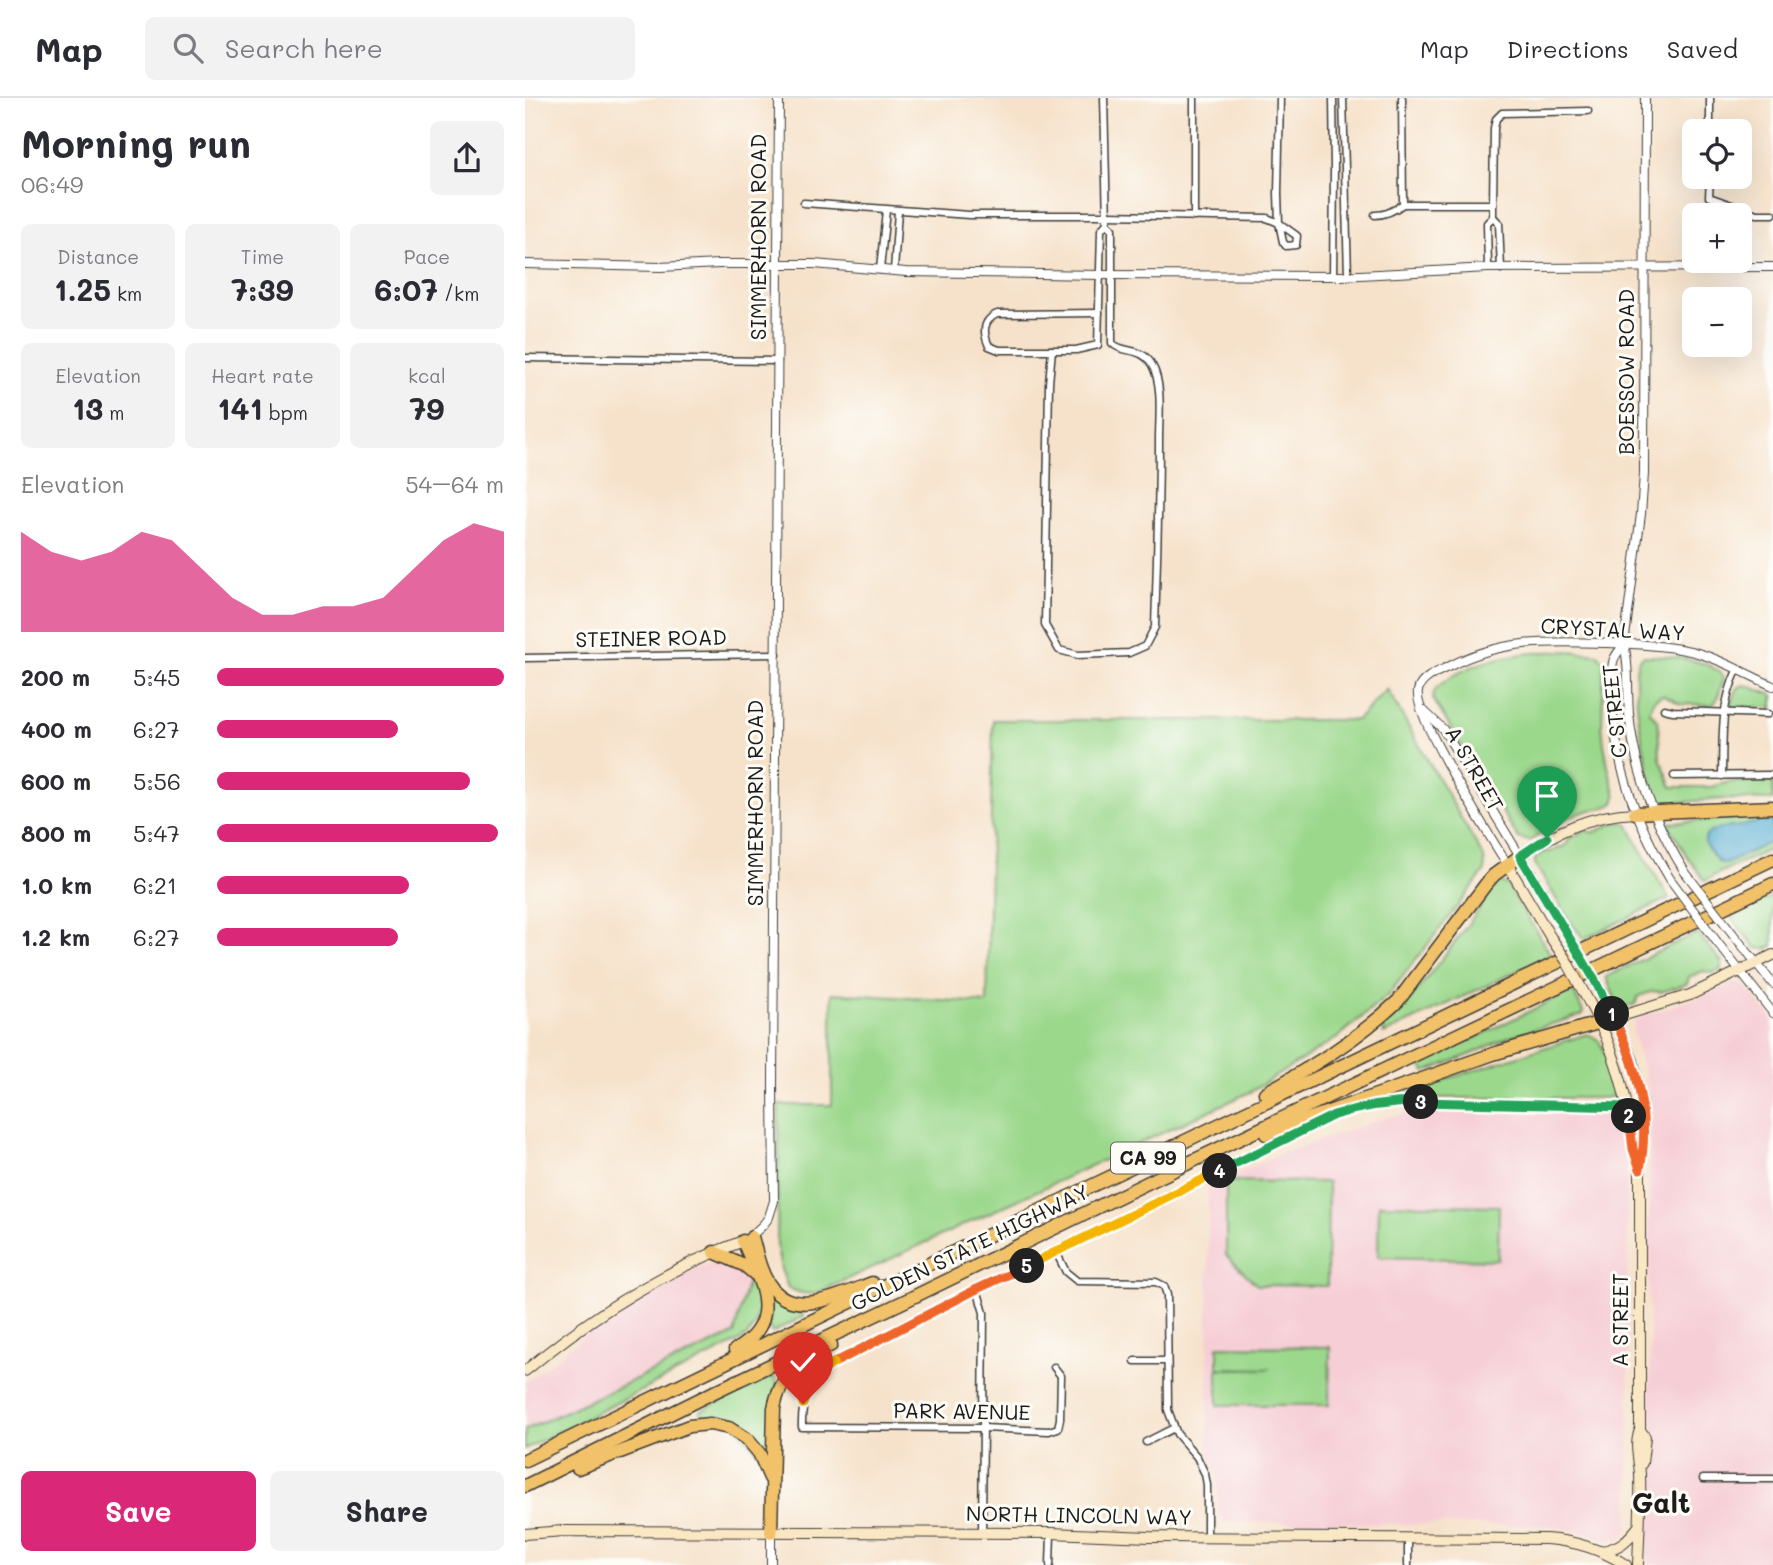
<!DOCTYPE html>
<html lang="en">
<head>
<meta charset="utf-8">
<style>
	:root { --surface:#fff; --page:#f2f2f3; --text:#2b2b33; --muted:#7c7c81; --line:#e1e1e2; --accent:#db2777 }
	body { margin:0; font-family:Mali,sans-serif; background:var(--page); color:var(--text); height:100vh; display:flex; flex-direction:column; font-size:26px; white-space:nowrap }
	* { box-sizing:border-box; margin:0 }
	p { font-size:23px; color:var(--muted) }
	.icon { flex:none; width:38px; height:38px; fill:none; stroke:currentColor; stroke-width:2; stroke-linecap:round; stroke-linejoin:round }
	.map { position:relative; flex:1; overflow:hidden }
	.sheet { display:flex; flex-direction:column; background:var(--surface); width:525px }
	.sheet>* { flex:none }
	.fabs { position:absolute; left:1157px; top:21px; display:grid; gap:14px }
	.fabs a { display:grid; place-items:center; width:70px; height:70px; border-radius:10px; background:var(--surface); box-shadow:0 7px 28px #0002; font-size:35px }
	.pin { position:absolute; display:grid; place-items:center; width:60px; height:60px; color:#fff; margin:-72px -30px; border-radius:50% 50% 50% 0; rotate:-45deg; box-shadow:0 0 7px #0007 }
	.pin .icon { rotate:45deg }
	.km { position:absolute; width:35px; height:35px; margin:-18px; border-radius:50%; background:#222; color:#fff; font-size:19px; line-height:35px; text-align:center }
	.round { display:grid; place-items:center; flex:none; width:74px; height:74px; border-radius:10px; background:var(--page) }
	.head { display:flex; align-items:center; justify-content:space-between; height:119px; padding:0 21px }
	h1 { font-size:38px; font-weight:700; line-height:52px }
	.metrics { display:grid; grid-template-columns:repeat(3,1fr); gap:10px; height:119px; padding:7px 21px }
	.metrics div { display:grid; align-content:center; border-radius:10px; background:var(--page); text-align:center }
	.metrics b { font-size:30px; font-weight:700 }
	.metrics small { font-size:19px; font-weight:400 }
	.metrics p { font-size:19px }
	.chart { height:196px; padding:14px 21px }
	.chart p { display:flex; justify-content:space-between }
	.chart svg { width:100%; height:126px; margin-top:7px; fill:var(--accent); opacity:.7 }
	.primary-button { display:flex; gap:14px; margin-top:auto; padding:14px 21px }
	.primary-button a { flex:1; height:80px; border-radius:10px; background:var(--accent); color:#fff; font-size:28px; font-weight:700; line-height:80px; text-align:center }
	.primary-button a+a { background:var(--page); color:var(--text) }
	ul { padding:0 21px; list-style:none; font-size:23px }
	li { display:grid; grid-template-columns:112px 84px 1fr; align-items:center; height:52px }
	li i { height:18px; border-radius:9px; background:var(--accent) }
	header { display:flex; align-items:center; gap:42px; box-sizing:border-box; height:98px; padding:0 35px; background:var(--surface); border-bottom:2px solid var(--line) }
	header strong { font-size:33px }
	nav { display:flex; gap:38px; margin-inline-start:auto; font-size:24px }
	.search { width:490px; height:63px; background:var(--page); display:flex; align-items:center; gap:18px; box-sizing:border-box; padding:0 24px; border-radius:10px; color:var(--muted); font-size:26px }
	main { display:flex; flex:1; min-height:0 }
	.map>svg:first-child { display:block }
</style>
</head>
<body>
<header>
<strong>Map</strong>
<div class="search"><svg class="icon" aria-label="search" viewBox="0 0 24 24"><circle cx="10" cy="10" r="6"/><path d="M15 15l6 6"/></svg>Search here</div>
<nav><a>Map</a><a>Directions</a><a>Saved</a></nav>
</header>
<main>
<section class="sheet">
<div class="head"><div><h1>Morning run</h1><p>06:49</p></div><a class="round"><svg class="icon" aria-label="share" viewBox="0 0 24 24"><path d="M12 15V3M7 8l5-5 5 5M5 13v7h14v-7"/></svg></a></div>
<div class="metrics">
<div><p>Distance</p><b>1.25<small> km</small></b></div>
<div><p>Time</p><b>7:39</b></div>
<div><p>Pace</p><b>6:07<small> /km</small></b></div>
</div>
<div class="metrics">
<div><p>Elevation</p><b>13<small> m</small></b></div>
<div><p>Heart rate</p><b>141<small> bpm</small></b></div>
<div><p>kcal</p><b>79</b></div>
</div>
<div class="chart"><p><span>Elevation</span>54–64 m</p>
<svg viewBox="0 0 160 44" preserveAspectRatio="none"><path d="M0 44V9L10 16L20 19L30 16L40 9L50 12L60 22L70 32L80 38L90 38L100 35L110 35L120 32L130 22L140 12L150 6L160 9V44z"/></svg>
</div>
<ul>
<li><b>200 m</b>5:45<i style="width:100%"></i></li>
<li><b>400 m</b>6:27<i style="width:63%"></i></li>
<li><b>600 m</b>5:56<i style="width:88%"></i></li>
<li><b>800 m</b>5:47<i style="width:98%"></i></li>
<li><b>1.0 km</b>6:21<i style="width:67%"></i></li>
<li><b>1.2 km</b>6:27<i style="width:63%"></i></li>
</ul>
<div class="primary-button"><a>Save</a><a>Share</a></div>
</section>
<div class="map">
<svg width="1248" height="1467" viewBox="0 0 1248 1467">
	<rect width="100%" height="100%" fill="#fdfcf7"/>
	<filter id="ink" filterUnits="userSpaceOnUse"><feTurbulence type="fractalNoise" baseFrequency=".0143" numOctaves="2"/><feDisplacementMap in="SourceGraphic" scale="14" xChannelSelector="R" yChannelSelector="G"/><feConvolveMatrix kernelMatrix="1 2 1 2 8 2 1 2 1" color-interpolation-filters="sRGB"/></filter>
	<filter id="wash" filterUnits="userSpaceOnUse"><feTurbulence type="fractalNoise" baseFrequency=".00686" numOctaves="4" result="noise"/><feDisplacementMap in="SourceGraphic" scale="28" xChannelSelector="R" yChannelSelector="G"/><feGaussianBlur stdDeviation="1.57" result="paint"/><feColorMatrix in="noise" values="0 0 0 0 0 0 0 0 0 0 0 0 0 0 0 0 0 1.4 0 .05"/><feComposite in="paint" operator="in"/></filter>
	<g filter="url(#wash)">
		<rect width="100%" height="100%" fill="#f6e2cb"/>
		<g fill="#f6cfd6">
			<polygon points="1209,885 1218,886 1222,890 1248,922 1248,1467 1122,1467 1125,1245 1123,1177 1125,1051 1121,982 1108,936 1108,930 1110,923 1118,918 1181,897"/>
			<polygon points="889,1014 1089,1017 1096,1021 1097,1026 1102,1082 1104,1345 1104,1427 1101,1436 1095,1441 1084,1443 1068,1437 1027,1428 698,1424 693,1415 692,1378 683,1358 683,1090 748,1059 859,1020"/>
			<polygon points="192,1166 208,1169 224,1178 209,1236 0,1332 0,1285 63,1235 99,1211 178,1168"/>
		</g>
		<g fill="#9bd88c" stroke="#5c7a54" stroke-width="2">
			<path d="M1044,553L1073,556L1079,563L1077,627L1079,646L1084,673L1091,698L1089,705C1081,711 1071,710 1062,713C1041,719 1022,730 1005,743L993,740L908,601C908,592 912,589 919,584C955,558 1002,554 1044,553Z"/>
			<path d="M1120,558C1141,558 1188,560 1199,580L1192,601L1188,607L1156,606L1138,597C1129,600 1126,604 1125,614L1133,623L1135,660L1147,689H1186L1204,684H1248V702L1199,701L1143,705L1135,703L1131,699C1121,660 1112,628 1111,586C1111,577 1110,568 1115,560Z"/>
			<polygon points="1220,587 1248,597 1248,620 1247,609 1206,609 1212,591 1216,588"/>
			<polygon points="862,591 959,760 960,773 863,897 812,940 725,994 290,1196 276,1195 263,1190 256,1171 252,1150 254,1007 307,1007 307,895 462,905 468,622 832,622"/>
			<polygon points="1248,714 1248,750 1196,774 1180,783 1162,758 1144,728 1144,725 1216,720"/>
			<polygon points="1091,724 1100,725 1104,728 1115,751 1144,800 1059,841 1044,822 1010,766 1010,760 1019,754 1025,754 1041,747 1045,740 1061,732 1068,735"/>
			<path d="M974,784L982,786L1026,857L859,936L856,929C878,912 894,890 911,868C932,842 952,816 969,788Z"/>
			<polygon points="1248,798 1248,848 1242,851 1231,850 1205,818"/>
			<polygon points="1172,835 1197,864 1197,871 1188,875 1178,873 1164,879 1162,886 1136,894 1129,893 1114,898 1110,906 1102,909 1091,903 1081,879"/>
			<polygon points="1048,892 1058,914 1057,917 983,939 947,956 900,974 896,966"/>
			<path d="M1062,936C1067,938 1069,938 1073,942C1078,947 1091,984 1091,991C1090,997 1088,997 1084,1000H898L847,1005Z"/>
			<polygon points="701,1083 803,1084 802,1188 732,1187 701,1157"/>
			<polygon points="854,1106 974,1108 973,1162 853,1159"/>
			<polygon points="224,1178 232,1188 234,1200 233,1215 230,1227 223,1237 211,1245 0,1351 0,1332 209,1236"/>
			<path d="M245,1195L274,1209L279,1218L247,1235L242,1225C245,1215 246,1207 244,1196Z"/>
			<polygon points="693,1248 805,1249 804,1307 693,1307 693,1271 745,1271 693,1270"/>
			<polygon points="248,1278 252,1285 244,1367 209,1326 194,1322 179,1321 175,1313"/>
		</g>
		<path fill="#56aed3" stroke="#396578" stroke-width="2" d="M1238,723L1248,724V743L1201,766L1193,764L1180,746V739C1189,728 1201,730 1214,728C1222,727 1230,725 1238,723Z"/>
	</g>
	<g filter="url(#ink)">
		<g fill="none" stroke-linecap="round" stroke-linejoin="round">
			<g stroke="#3d3a36" stroke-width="9">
				<g id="minor">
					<path d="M579,0L582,125L587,131V245C597,256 617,248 627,267C638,286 634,319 634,341C634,404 632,466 630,529L620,548L604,555L553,557L534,552L520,527L524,285L527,252H551L573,247L576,132L582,125"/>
					<polyline points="669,0 669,119"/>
					<polyline points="808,0 809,71 808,178"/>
					<polyline points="818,0 823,177"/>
					<polyline points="877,0 878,106 968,106 969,30 971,21 977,15 1063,13"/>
					<polyline points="1185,33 1185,0"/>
					<polyline points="1185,79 1184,99 1232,116 1248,116"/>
					<polyline points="279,105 444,117 582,117 742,120 754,125 753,95 755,0"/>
					<path d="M850,117C861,117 869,113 878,106"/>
					<polyline points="968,119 974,125 976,171"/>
					<polygon points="754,125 772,138 771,147 761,148 758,144"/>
					<polyline points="963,170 962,125 968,119 968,106"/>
					<polyline points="355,172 361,112"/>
					<polyline points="369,173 373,113"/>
					<path d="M527,252H474L464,248C458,235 457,223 472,216L574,215"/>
					<polyline points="0,260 253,263"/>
					<polyline points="0,560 252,556"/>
					<polyline points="1139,611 1148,613 1243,616"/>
					<polyline points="1149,678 1248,677"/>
					<path d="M1197,678C1198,637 1195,610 1212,572"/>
					<polyline points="825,1012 845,1008 878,1004 1103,1009"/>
					<polyline points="531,1154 541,1174 552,1183 631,1184 639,1188 642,1197 643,1312 652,1336 672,1359 680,1376 682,1387 682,1439"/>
					<polyline points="452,1191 459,1215 457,1435"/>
					<polyline points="610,1263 642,1263"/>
					<path d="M529,1269L536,1278L535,1321L533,1330L524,1333L458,1330L277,1329C276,1303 284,1283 305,1267L452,1191L531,1154L805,1019"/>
					<polyline points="621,1344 649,1330"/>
					<polyline points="1178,1381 1248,1381"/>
					<polyline points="525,1467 526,1435"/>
					<polyline points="883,1467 883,1440"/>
				</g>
			</g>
			<g stroke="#3d3a36" stroke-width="10">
				<g id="tertiary">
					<path d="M1120,0L1119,376L1116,416L1099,546C1105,569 1102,593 1104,616C1110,674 1129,725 1160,774"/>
					<polyline points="0,166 135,169 194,166 289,166 381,174 575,177 817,178 963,170 1248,169"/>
					<path d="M1099,546C1096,551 1089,558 1088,564C1086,574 1087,587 1087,597C1088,664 1111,725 1145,781"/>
					<polyline points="898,612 918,631 995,758"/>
					<path d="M982,766C965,738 888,619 893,593C895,580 915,573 925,568C976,541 1025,543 1081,545C1108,546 1138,547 1165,553C1194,560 1221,576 1248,588"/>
					<polyline points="1208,836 1248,886"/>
					<polyline points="1192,844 1248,915"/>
					<polyline points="224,1140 238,1127 244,1119 249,1103 248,986 254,0"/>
					<polyline points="246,1467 246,1434"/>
				</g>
			</g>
			<g stroke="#3d3a36" stroke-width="12">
				<g id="secondary">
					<polyline points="982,766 1026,840"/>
					<path d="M1040,832L995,758C1032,733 1064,717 1110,715"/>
					<polyline points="1080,900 1108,963 1117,1005 1119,1036"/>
					<path d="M1065,906C1087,946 1100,988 1106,1033"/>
					<polyline points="1090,920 1165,897 1248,857"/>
					<path d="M1103,1009L1106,1010L1111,1016L1115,1071V1332C1109,1347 1114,1361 1115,1376C1116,1407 1114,1437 1113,1467"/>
					<path d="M0,1273C66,1218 137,1173 218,1143"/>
					<polyline points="1115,1332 1120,1339 1117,1365"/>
					<path d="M0,1436L38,1433L526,1435L624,1439L1021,1441C1051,1443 1076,1451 1101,1467"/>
					<path d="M1077,1453C1095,1450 1103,1442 1114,1428"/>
				</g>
			</g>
			<g stroke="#3d3a36" stroke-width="15">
				<g id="motorway">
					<polyline points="1110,715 1248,709"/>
					<path d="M740,995C788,968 833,941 873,903L961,786L969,777L995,758"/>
					<polyline points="741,1036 968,956 1090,920"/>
					<path d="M227,1139C232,1156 235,1175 246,1189C270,1221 318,1196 347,1185"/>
					<polyline points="189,1154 219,1167 231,1177"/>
					<path d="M210,1252C260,1223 235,1184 218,1143"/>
					<polyline points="0,1362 410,1163 1248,761"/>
					<polyline points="53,1370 164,1328 185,1326 204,1330 223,1342 234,1355 245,1380"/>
					<polyline points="0,1388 193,1292 384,1201 626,1083 1248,786"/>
					<path d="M246,1434L249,1310C256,1274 276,1264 306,1247"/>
				</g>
			</g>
			<use href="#minor" stroke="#fff" stroke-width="6"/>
			<use href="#tertiary" stroke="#fff" stroke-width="8"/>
			<use href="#secondary" stroke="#fae7c3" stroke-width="10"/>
			<use href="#motorway" stroke="#f2c26a" stroke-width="12"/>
			<g stroke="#3d3a36" stroke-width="10" stroke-linecap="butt">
				<g id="tertiary-bridge">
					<polyline points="1160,774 1208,836"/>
					<polyline points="1145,781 1192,844"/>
				</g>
			</g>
			<g stroke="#3d3a36" stroke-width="12" stroke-linecap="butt">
				<g id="secondary-bridge">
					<polyline points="1040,832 1080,900"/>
					<polyline points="1026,840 1041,862 1065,906"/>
				</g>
			</g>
			<use href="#tertiary-bridge" stroke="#fff" stroke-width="8"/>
			<use href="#secondary-bridge" stroke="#fae7c3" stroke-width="10"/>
		</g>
	</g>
	<g fill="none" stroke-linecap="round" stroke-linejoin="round" filter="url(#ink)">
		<g stroke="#fff" stroke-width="14">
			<polyline id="split-1" points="1022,740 995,758 1068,879 1087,916"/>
		</g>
		<g stroke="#fff" stroke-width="14">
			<path id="split-2" d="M1087,916C1111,964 1126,1017 1115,1071L1108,1051L1104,1018"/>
		</g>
		<g stroke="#fff" stroke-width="14">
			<polyline id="split-3" points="896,1004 1103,1009 1104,1018"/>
		</g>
		<g stroke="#fff" stroke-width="14">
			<path id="split-4" d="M695,1073L809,1017C838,1008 866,1004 896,1004"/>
		</g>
		<g stroke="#fff" stroke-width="14">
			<polyline id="split-5" points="502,1168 695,1073"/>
		</g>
		<g stroke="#fff" stroke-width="14">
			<polyline id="split-6" points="309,1265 452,1191 502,1168"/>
		</g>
		<g stroke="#fff" stroke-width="14">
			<path id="split-7" d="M278,1306C284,1289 293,1274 309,1265"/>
		</g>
		<use href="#split-1" stroke="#22a559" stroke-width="9"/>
		<use href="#split-2" stroke="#f0652b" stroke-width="9"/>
		<use href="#split-3" stroke="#22a559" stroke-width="9"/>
		<use href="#split-4" stroke="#22a559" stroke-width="9"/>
		<use href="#split-5" stroke="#f5b400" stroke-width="9"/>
		<use href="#split-6" stroke="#f0652b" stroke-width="9"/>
		<use href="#split-7" stroke="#f5b400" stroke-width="9"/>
	</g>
	<g text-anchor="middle" stroke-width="6" stroke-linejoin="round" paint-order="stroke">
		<rect fill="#fdfcf7" stroke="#605f5e" stroke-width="2" x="586" y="1044.5" width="74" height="31" rx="5"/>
		<g font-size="19" font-weight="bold" fill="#1c1c1c">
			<text x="623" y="1067">CA 99</text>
		</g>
		<g font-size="21" fill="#1c1c1c" stroke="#fdfcf7">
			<text transform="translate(234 139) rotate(-90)" y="7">SIMMERHORN ROAD</text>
			<text transform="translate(1102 274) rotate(-90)" y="7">BOESSOW ROAD</text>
			<text transform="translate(1088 532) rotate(3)" y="7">CRYSTAL WAY</text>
			<text transform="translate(126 541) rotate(-1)" y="7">STEINER ROAD</text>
			<text transform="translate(1090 613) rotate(-96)" y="7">C STREET</text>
			<text transform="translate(949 671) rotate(60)" y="7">A STREET</text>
			<text transform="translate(231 705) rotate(-90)" y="7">SIMMERHORN ROAD</text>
			<text transform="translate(445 1150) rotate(-26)" y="7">GOLDEN STATE HIGHWAY</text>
			<text transform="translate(1096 1222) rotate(-90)" y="7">A STREET</text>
			<text transform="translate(437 1314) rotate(1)" y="7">PARK AVENUE</text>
			<text transform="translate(554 1418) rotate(1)" y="7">NORTH LINCOLN WAY</text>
		</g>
		<g font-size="28" font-weight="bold" fill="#1c1c1c" stroke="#fdfcf7">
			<text x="1136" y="1415">Galt</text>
		</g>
	</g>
</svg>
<div class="fabs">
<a><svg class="icon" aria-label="locate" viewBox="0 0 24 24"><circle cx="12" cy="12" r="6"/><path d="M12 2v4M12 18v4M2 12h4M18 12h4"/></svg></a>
<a>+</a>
<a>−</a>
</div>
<div class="pin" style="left:1022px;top:740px;background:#1e9e55"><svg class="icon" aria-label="arrive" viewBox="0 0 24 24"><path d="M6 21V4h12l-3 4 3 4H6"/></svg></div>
<div class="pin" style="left:278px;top:1306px;background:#d93025"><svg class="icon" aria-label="check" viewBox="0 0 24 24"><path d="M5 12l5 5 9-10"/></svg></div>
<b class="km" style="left:1087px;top:916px">1</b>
<b class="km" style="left:1104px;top:1018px">2</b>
<b class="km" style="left:896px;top:1004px">3</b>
<b class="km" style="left:695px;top:1073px">4</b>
<b class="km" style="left:502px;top:1168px">5</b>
</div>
</main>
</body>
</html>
